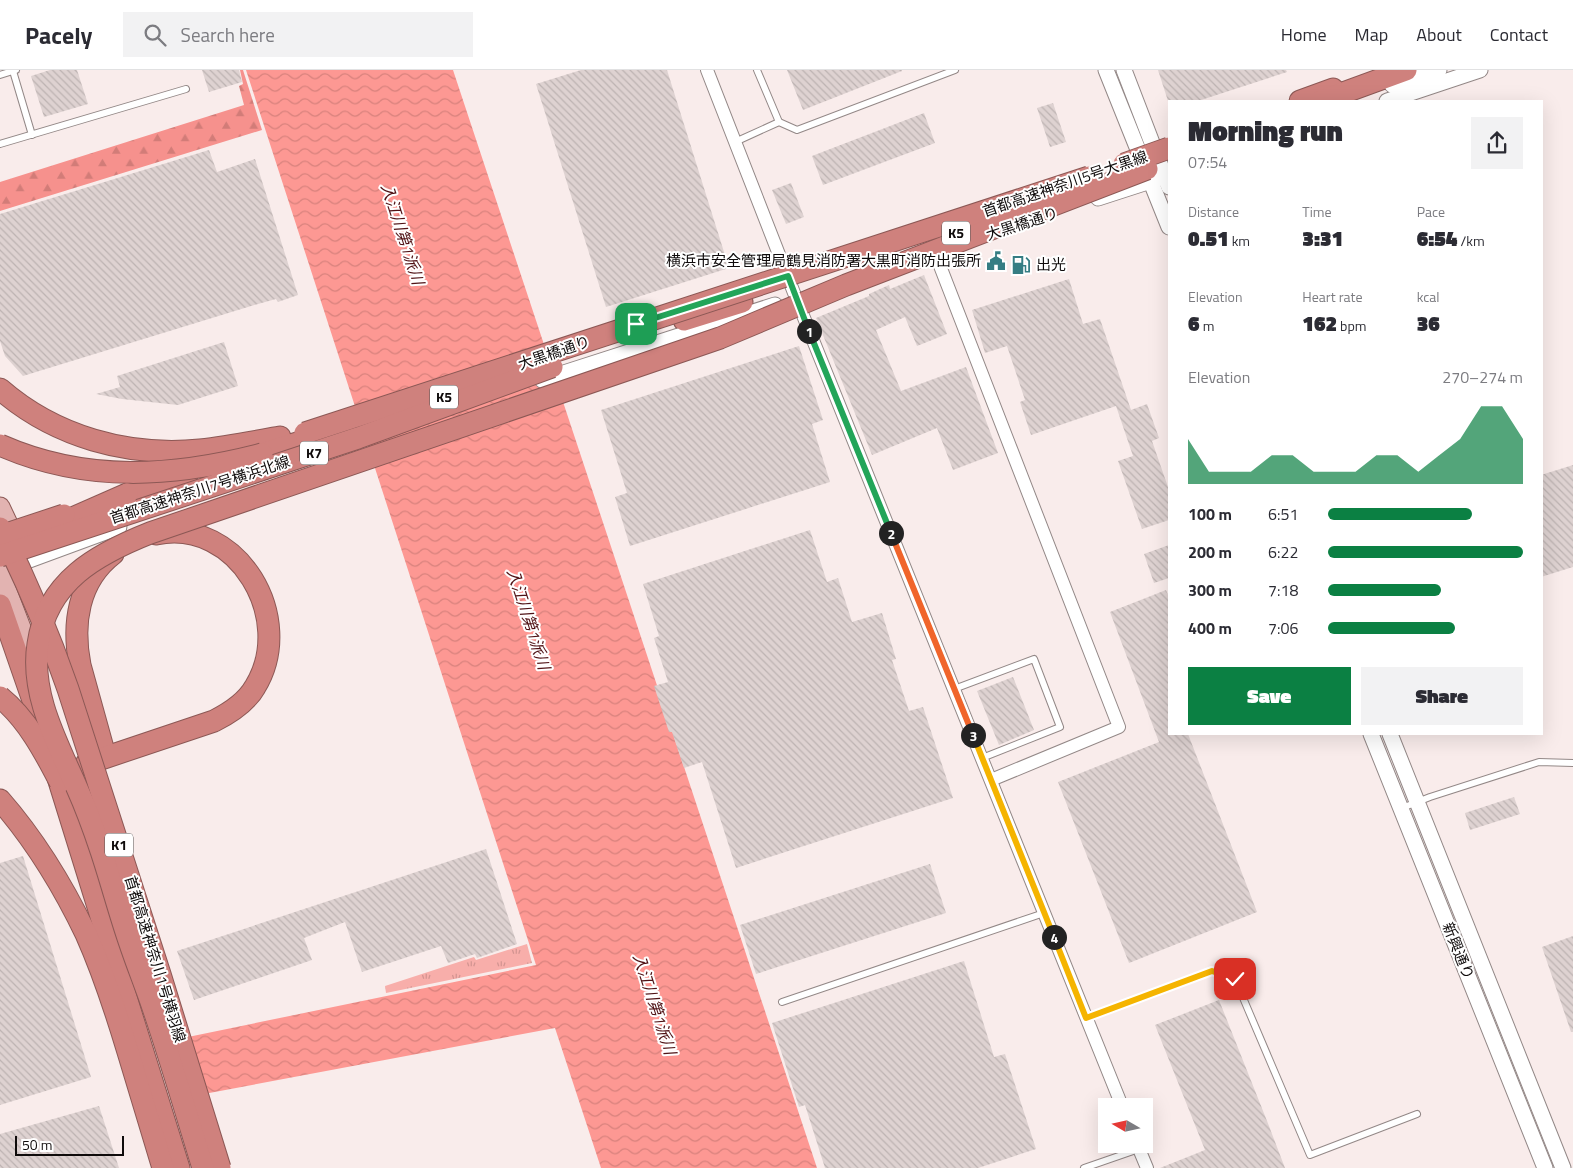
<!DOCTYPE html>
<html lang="en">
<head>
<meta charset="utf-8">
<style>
	:root { --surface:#fff; --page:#f2f2f3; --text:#2b2b33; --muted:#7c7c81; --line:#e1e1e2; --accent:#0b8043 }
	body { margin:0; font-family:"Titillium Web","Noto Sans JP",sans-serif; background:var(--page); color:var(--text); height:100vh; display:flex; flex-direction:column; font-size:19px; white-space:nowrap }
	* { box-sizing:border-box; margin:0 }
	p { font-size:16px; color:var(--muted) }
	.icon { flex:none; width:28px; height:28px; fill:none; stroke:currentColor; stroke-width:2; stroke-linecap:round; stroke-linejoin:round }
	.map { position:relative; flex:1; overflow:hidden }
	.side { position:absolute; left:1168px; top:30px; width:375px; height:635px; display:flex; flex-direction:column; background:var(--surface); border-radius:0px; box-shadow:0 5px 20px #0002 }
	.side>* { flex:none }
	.needle { width:32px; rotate:279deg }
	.fabs { position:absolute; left:1098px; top:1028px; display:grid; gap:10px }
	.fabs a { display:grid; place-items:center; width:55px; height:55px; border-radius:0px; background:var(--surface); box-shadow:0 5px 20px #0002; font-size:25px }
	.scale { position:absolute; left:15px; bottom:12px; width:109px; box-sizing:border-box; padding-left:5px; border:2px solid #0f0b0b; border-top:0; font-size:14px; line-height:18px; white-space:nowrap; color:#0f0b0b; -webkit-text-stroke:4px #fff; paint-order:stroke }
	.pin { position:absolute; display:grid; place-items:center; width:42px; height:42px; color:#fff; margin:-21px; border-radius:10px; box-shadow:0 2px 8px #0006 }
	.km { position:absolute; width:25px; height:25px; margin:-12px; border-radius:50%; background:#222; color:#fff; font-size:14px; line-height:25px; text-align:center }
	.round { display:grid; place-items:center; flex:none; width:52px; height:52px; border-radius:0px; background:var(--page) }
	.headline { display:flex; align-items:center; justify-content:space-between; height:85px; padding:0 20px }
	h1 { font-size:28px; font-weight:800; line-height:38px }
	.stats { display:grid; grid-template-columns:repeat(3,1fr); gap:8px; height:85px; padding:5px 20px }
	.stats div { display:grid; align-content:center }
	.stats b { font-size:21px; font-weight:800 }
	.stats small { font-size:14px; font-weight:400 }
	.stats p { font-size:14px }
	.chart { height:140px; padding:10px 20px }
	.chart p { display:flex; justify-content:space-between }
	.chart svg { width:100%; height:90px; margin-top:5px; fill:var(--accent); opacity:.7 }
	.cta { display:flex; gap:10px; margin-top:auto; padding:10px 20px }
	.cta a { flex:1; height:58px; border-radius:0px; background:var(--accent); color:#fff; font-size:20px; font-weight:800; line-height:58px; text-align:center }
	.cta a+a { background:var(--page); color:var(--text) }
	ul { padding:0 20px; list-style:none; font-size:16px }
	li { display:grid; grid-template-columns:80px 60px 1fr; align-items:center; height:38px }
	li i { height:12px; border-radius:6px; background:var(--accent) }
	header { display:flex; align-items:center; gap:30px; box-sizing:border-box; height:70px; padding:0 25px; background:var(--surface); border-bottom:1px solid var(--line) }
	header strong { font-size:24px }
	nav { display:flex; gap:28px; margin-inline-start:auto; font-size:18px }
	.search { width:350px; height:45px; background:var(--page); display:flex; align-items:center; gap:12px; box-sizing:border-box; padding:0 18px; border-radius:0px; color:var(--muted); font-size:19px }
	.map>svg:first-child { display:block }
</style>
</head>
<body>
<header>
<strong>Pacely</strong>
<div class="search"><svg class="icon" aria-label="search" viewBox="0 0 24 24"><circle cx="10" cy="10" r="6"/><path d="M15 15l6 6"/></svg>Search here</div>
<nav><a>Home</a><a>Map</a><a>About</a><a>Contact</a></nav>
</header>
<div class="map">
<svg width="1573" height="1098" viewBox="0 0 1573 1098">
	<defs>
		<pattern id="grass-tufts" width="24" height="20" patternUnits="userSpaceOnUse" patternTransform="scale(1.25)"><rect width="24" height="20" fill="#f8aeaa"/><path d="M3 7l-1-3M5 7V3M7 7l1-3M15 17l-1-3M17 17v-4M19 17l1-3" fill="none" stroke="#d39491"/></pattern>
		<pattern id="forest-firs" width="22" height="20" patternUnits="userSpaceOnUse" patternTransform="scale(1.25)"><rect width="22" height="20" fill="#f6918d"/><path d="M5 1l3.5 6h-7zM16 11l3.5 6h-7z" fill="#d27c78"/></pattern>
		<pattern id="water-waves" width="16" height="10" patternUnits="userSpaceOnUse" patternTransform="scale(1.25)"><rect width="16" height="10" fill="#fd9893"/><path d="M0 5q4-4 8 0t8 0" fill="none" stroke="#d8827d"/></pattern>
		<pattern id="building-back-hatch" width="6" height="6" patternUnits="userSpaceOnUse" patternTransform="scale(1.25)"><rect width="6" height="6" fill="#ded2d1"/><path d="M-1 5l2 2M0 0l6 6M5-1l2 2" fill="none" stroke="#bdb3b2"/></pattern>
	</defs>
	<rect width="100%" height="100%" fill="#f9eceb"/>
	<polygon fill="url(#grass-tufts)" points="527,874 532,893 386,923 385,916 474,887 476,890"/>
	<polygon fill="url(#forest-firs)" points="240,0 243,0 262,60 0,141 0,112 244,35 239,16 243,14"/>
	<polygon fill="url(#water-waves)" points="246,0 453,0 817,1098 601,1098 555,958 204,1024 188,967 536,895"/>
	<g fill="url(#building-back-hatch)">
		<polygon points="50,0 77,0 88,34 44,47 31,6"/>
		<polygon points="202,0 239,0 242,12 209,22"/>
		<polygon points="581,0 667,0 729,198 606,237 536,14"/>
		<polygon points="787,0 902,0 902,1 803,40"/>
		<polygon points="1158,0 1286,0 1287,2 1198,31 1168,31"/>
		<polygon points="1053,33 1066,72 1050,77 1037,38"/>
		<polygon points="924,43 935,73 823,115 812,86"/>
		<polygon points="209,80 217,102 255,89 298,225 278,232 276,229 258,234 23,306 5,286 0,271 0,144"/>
		<polygon points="791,113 804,147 786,154 772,120"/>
		<polygon points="924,205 947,264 917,276 905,247 876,260 901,321 966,297 998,383 953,400 937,358 872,385 816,248 869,226 869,224 889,215 890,219"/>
		<polygon points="1069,209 1083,254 1100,249 1131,340 1147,334 1159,368 1152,371 1169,420 1169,450 1142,459 1118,391 1133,386 1116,336 1031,365 1020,332 1025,330 1007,276 985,283 972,240"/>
		<polygon points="224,272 238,316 178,335 122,329 96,324 120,317 117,306"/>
		<polygon points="799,276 823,350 812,354 830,412 630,476 615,427 627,423 601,340"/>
		<polygon points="1573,395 1573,497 1541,507 1541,405"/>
		<polygon points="810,460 827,512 838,508 852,552 882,543 896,589 892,590 909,641 923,637 953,728 736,798 702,692 684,698 672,662 669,662 654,616 668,612 654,568 659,566 643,514"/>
		<polygon points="1169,475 1169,508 1154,513 1144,484"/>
		<polygon points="1166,520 1169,527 1169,664 1188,664 1257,842 1129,893 1058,712 1159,672 1110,542"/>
		<polygon points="1013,607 1034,660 999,675 977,621"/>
		<polygon points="1514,727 1520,744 1470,760 1465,743"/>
		<polygon points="486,779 517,874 477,888 475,884 448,893 441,876 362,902 345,852 304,868 312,890 194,930 177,881"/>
		<polygon points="23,786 91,1007 0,1035 0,793"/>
		<polygon points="930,794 946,843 756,904 740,855"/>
		<polygon points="1573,866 1573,962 1571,962 1542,877"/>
		<polygon points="964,891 994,987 1005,984 1036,1079 978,1098 825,1098 805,1035 799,1037 772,953"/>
		<polygon points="1219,930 1269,1056 1285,1098 1160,1098 1205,1080 1155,955"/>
		<polygon points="99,1036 119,1098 0,1098 0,1064"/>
	</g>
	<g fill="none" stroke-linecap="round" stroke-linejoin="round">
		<g stroke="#938887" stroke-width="8">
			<g id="service">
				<polyline points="757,0 779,52"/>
				<polyline points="13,1 32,65"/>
				<polyline points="0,5 16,0"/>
				<polyline points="735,72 779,52 797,60 955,0"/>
				<polyline points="0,74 186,19"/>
				<polyline points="954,619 1034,589 1060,657 982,688"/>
				<polyline points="1402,738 1430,727 1539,692 1573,693"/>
				<polyline points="782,932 1044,843"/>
				<polyline points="1086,948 1212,901 1235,909 1310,1085 1417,1044"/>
				<polyline points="1084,1098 1139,1079"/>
			</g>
		</g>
		<g stroke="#938887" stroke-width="14">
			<g id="minor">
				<polyline points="707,0 796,228 1122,1036"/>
				<polyline points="935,183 1119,657 991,710"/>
				<polyline points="1137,1074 1147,1098"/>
			</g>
		</g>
		<g stroke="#938887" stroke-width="17">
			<g id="tertiary">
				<polyline points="1106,0 1169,157"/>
				<polyline points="1124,0 1169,117"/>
				<polyline points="1392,15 1439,0"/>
				<polyline points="1387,31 1480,0"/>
				<polyline points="1098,128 1169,105"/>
				<polyline points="542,310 775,235"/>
				<polyline points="24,492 119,457"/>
				<polyline points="1371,664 1545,1098"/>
				<polyline points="1390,664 1563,1098"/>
			</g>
		</g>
		<g stroke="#8c5855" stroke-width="21">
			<g id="primary">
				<polyline points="0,437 17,473"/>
				<polyline points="0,503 26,571"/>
			</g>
		</g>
		<g stroke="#8c5855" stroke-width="23">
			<g id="motorway">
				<polyline points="1300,31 1333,19"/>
				<polyline points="1321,31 1406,0"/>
				<polyline points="684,250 742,232"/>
				<path d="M0,319C55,367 128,387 200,380C227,377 253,372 280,367"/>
				<polyline points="262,384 326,364"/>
				<polyline points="127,424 188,403"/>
				<polyline points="0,535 37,642"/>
				<path d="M103,678L80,595C72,554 78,511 113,484"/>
				<path d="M86,694L214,651C230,643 246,633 255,617C297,549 238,447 156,464"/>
				<polyline points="54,695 179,1098"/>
				<path d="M0,730C35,770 63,816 86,864C103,902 116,942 128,982C140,1021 151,1059 163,1098"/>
			</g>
		</g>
		<use href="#service" stroke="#fff" stroke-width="6"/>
		<use href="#minor" stroke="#fff" stroke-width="12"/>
		<use href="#tertiary" stroke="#fff" stroke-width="15"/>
		<use href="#primary" stroke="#e2b3b1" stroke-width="19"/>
		<use href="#motorway" stroke="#cf817d" stroke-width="21"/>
		<g stroke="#8c5855" stroke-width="23" stroke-linecap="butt">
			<g id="motorway-bridge">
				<polyline points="1124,94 1169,78"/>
				<polyline points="305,363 1089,107"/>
				<path d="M0,375C86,413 173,407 262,384"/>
				<polyline points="52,457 127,424"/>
				<path d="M0,458C26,510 49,564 68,619L160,904L220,1098"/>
				<polyline points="0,466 64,445"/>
				<polyline points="0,486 358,368 552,297"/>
				<path d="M0,627C27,649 44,681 60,712"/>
				<path d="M203,1098C186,1043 170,987 151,932C144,912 136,892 129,871C119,842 111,811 101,781C94,760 86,738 77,718C57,672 30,624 38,574C47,511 97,484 150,463L720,268L846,215L1147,99"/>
			</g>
		</g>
		<use href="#motorway-bridge" stroke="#cf817d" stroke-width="21"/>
	</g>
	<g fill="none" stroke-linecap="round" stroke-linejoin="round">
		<g stroke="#fff" stroke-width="10">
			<polyline id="split-1" points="636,254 788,206 809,261"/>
		</g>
		<g stroke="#fff" stroke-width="10">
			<polyline id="split-2" points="809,261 891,463"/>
		</g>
		<g stroke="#fff" stroke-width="10">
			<polyline id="split-3" points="891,463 973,665"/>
		</g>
		<g stroke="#fff" stroke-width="10">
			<polyline id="split-4" points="973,665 1054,867"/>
		</g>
		<g stroke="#fff" stroke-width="10">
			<polyline id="split-5" points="1054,867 1086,948 1212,901 1235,909"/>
		</g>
		<use href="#split-1" stroke="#22a559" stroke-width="6"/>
		<use href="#split-2" stroke="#22a559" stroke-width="6"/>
		<use href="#split-3" stroke="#f0652b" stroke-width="6"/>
		<use href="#split-4" stroke="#f5b400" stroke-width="6"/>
		<use href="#split-5" stroke="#f5b400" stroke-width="6"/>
	</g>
	<defs>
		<g id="civic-bare" transform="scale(1.5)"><path d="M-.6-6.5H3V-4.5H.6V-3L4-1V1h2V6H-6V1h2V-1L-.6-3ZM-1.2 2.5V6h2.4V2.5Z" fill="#357d83" stroke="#fff" stroke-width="2.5" paint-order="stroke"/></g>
		<g id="fuel-bare" transform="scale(1.5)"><path d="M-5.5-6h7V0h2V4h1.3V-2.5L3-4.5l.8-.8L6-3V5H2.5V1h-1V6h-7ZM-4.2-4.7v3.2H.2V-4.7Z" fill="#357d83" stroke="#fff" stroke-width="2.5" paint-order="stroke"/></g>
	</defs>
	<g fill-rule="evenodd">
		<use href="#civic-bare" x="996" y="191"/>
		<use href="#fuel-bare" x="1021" y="195"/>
	</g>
	<g text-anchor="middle" stroke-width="4" stroke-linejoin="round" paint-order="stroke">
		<g fill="#fff" stroke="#575454" stroke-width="1">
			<rect x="942" y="151.5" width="28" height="23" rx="4"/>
			<rect x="430" y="315.5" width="28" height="23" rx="4"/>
			<rect x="300" y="371.5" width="28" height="23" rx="4"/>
			<rect x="105" y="763.5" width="28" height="23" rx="4"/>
		</g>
		<g font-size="14" font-weight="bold" fill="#0f0b0b">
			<text x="956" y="168">K5</text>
			<text x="444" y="332">K5</text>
			<text x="314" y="388">K7</text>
			<text x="119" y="780">K1</text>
		</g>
		<g font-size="15" fill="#0f0b0b" stroke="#fff">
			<text transform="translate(1065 114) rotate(-19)" y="5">首都高速神奈川5号大黒線</text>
			<text transform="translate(1022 154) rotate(-18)" y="5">大黒橋通り</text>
			<text transform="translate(554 283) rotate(-19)" y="5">大黒橋通り</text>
			<text transform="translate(200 420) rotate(-18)" y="5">首都高速神奈川7号横浜北線</text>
			<text transform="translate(1458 881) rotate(68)" y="5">新興通り</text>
			<text transform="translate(155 889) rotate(73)" y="5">首都高速神奈川1号横羽線</text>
		</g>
		<g font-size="15" fill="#0f0b0b" stroke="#fff" text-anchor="end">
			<text x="981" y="196">横浜市安全管理局鶴見消防署大黒町消防出張所</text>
			<text x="1036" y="200" text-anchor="start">出光</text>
		</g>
		<g font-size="16" font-style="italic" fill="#501215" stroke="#fff">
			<text transform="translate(403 164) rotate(72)" y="6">入江川第1派川</text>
			<text transform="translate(529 549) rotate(72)" y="6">入江川第1派川</text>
			<text transform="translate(655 934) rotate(72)" y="6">入江川第1派川</text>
		</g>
	</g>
</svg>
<div class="fabs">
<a><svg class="needle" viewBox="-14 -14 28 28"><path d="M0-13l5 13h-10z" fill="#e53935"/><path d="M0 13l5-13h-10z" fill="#7c7c81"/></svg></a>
</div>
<div class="scale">50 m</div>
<div class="pin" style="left:636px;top:254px;background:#1e9e55"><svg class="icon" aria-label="arrive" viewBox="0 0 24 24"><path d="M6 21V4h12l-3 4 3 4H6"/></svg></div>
<div class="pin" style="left:1235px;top:909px;background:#d93025"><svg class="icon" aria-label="check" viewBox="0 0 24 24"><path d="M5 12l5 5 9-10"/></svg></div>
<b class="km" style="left:809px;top:261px">1</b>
<b class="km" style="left:891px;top:463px">2</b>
<b class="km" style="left:973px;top:665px">3</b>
<b class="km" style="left:1054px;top:867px">4</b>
<section class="side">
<div class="headline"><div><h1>Morning run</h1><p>07:54</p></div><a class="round"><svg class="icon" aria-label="share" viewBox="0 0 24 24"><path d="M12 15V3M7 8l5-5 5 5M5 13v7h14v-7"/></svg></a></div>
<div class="stats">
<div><p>Distance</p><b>0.51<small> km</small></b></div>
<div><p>Time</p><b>3:31</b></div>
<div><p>Pace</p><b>6:54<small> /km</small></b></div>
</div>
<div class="stats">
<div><p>Elevation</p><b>6<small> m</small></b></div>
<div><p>Heart rate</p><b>162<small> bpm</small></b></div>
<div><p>kcal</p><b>36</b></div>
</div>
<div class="chart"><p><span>Elevation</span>270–274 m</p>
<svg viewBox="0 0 160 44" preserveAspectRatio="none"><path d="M0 44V22L10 38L20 38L30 38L40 30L50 30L60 38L70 38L80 38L90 30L100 30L110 38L120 30L130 22L140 6L150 6L160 22V44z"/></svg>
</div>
<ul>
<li><b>100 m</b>6:51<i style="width:74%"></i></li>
<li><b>200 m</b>6:22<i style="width:100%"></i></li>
<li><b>300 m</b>7:18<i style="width:58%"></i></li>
<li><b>400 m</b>7:06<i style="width:65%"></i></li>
</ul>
<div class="cta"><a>Save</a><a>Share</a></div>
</section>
</div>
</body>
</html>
